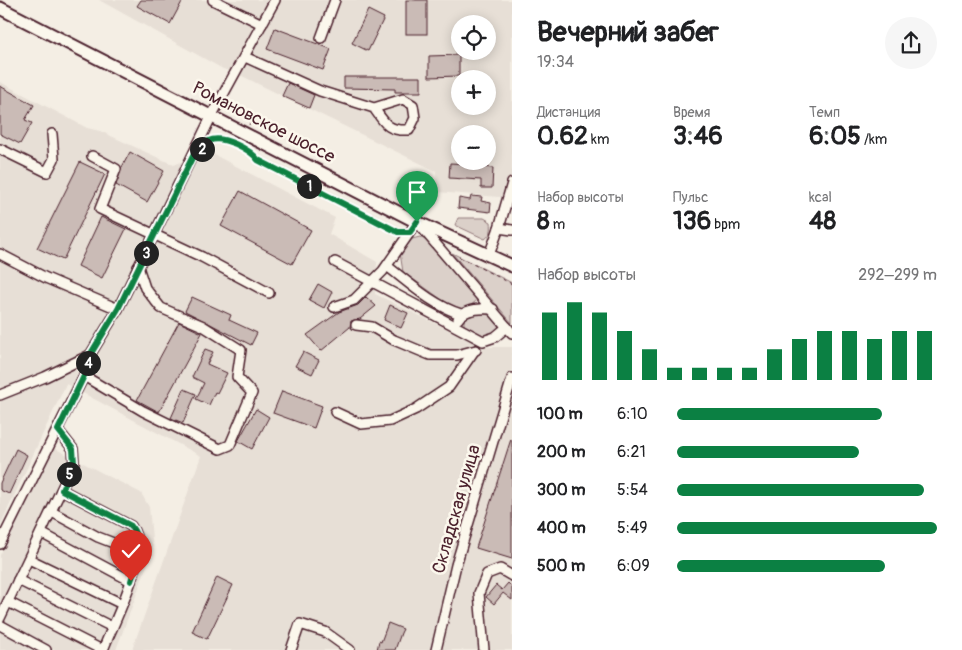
<!DOCTYPE html>
<html lang="ru">
<head>
<meta charset="utf-8">
<style>
	:root { --surface:#fff; --page:#f6f6f6; --text:#202124; --muted:#757577; --accent:#0b8043 }
	body { margin:0; font-family:Pangolin,sans-serif; background:var(--page); color:var(--text); height:100vh; display:flex; flex-direction:column; font-size:19px; white-space:nowrap }
	* { box-sizing:border-box; margin:0 }
	p { font-size:16px; color:var(--muted) }
	.icon { flex:none; width:28px; height:28px; fill:none; stroke:currentColor; stroke-width:2; stroke-linecap:round; stroke-linejoin:round }
	.map { position:relative; flex:1; overflow:hidden }
	.sheet { display:flex; flex-direction:column; background:var(--surface); width:450px }
	.sheet>* { flex:none }
	.tools { position:absolute; left:451px; top:15px; display:grid; gap:10px }
	.tools a { display:grid; place-items:center; width:45px; height:45px; border-radius:50%; background:var(--surface); box-shadow:0 2px 12px #0003; font-size:25px }
	.pin { position:absolute; display:grid; place-items:center; width:42px; height:42px; color:#fff; margin:-51px -21px; border-radius:50% 50% 50% 0; rotate:-45deg; box-shadow:0 0 5px #0007 }
	.pin .icon { rotate:45deg }
	.km { position:absolute; width:25px; height:25px; margin:-12px; border-radius:50%; background:#222; color:#fff; font-size:14px; line-height:25px; text-align:center }
	.round { display:grid; place-items:center; flex:none; width:52px; height:52px; border-radius:26px; background:var(--page) }
	.headline { display:flex; align-items:center; justify-content:space-between; height:85px; padding:0 25px }
	h1 { font-size:28px; font-weight:800; line-height:38px }
	.metrics { display:grid; grid-template-columns:repeat(3,1fr); gap:8px; height:85px; padding:5px 25px }
	.metrics div { display:grid; align-content:center }
	.metrics b { font-size:25px; font-weight:800 }
	.metrics small { font-size:14px; font-weight:400 }
	.metrics p { font-size:14px }
	.chart { height:140px; padding:10px 25px }
	.chart p { display:flex; justify-content:space-between }
	.chart svg { width:100%; height:90px; margin-top:5px; stroke:var(--accent); stroke-width:6 }
	ul { padding:0 25px; list-style:none; font-size:16px }
	li { display:grid; grid-template-columns:80px 60px 1fr; align-items:center; height:38px }
	li i { height:12px; border-radius:6px; background:var(--accent) }
	main { display:flex; flex:1; min-height:0 }
	.map>svg:first-child { display:block }
</style>
</head>
<body>
<main>
<div class="map">
<svg width="512" height="650" viewBox="0 0 512 650">
	<rect width="100%" height="100%" fill="#f4eee4"/>
	<filter id="ink" filterUnits="userSpaceOnUse"><feTurbulence type="fractalNoise" baseFrequency=".02" numOctaves="2"/><feDisplacementMap in="SourceGraphic" scale="10" xChannelSelector="R" yChannelSelector="G"/><feConvolveMatrix kernelMatrix="1 2 1 2 8 2 1 2 1" color-interpolation-filters="sRGB"/></filter>
	<g filter="url(#ink)">
		<g fill="#e7dfd6" fill-rule="evenodd">
			<path d="M99,0H512V198L437,192L436,171L236,73L223,69ZM460,24H488V51H460ZM460,79H488V106H460ZM460,134H488V161H460Z"/>
			<polygon points="0,82 87,128 100,131 174,165 207,151 335,218 329,234 377,262 375,294 484,347 512,347 512,650 132,650 201,456 66,384 0,526"/>
			<polygon points="54,448 141,493 149,507 153,549 116,650 0,650 0,555"/>
		</g>
		<g fill="#dbd0c9" stroke="#92787a">
			<path d="M458,218H484L491,222C492,229 491,235 485,239L455,225Z"/>
			<polygon points="420,237 435,246 474,293 477,300 468,308 455,309 403,272 400,253 412,239"/>
			<polygon points="452,253 512,283 512,323"/>
			<path d="M472,313C486,313 494,314 499,328L495,334L486,337L473,332L464,325V319Z"/>
		</g>
		<g fill="#cabbb6" stroke="#4a1f2b">
			<polygon points="141,0 183,0 170,24 137,6"/>
			<rect x="406" y="0" width="21" height="34"/>
			<polygon points="368,10 384,18 368,51 352,43"/>
			<polygon points="275,28 331,49 323,70 267,49"/>
			<polygon points="459,55 459,76 429,77 429,56"/>
			<polygon points="344,77 421,77 421,92 395,92 395,89 344,88"/>
			<polygon points="288,83 314,95 309,108 282,96"/>
			<polygon points="0,86 34,105 25,120 32,123 20,144 0,134"/>
			<polygon points="130,152 164,171 147,202 116,185 122,167"/>
			<polygon points="470,161 482,161 482,167 493,168 492,188 481,188 481,180 449,178 450,163 470,164"/>
			<polygon points="80,162 105,174 63,260 37,248"/>
			<polygon points="240,191 311,230 292,264 221,226"/>
			<polygon points="471,196 482,197 481,201 491,203 490,212 458,208 459,198 470,200"/>
			<polygon points="101,217 126,229 102,278 78,266"/>
			<polygon points="318,284 332,292 324,308 309,300"/>
			<polygon points="192,297 231,315 229,320 257,333 251,345 185,311"/>
			<polygon points="366,297 376,306 360,319 351,321 350,327 321,351 307,335 339,312 358,305"/>
			<polygon points="390,305 408,313 401,328 384,320"/>
			<polygon points="179,322 202,333 159,412 137,400"/>
			<polygon points="205,349 213,352 207,364 227,373 217,393 215,392 209,405 196,399 204,383 192,377"/>
			<polygon points="303,352 319,360 312,374 295,366"/>
			<polygon points="184,389 196,394 183,423 171,418"/>
			<polygon points="282,391 322,406 314,428 273,413"/>
			<polygon points="256,409 269,417 252,449 238,441"/>
			<polygon points="511,439 512,440 512,559 476,548"/>
			<polygon points="16,449 27,455 9,494 0,490 0,483"/>
			<polygon points="217,577 233,585 207,639 192,632"/>
			<polygon points="508,583 512,587 512,600 503,593 494,604 486,597 496,585 502,590"/>
			<polygon points="388,623 403,629 401,633 395,650 377,650 379,641 381,642"/>
		</g>
		<g fill="none" stroke-linecap="round" stroke-linejoin="round">
			<g stroke="#4a1f2b" stroke-width="12">
				<g id="minor">
					<polyline points="213,0 262,24"/>
					<polyline points="321,38 335,0"/>
					<path d="M245,57L320,91L374,108L403,99L413,105L415,118L409,130C388,131 385,124 374,108"/>
					<polyline points="0,149 47,172 54,159 52,134"/>
					<polyline points="92,156 116,169 100,209 202,257 269,293"/>
					<polyline points="499,228 512,183"/>
					<polyline points="0,254 46,278 118,309"/>
					<polyline points="489,255 499,228 512,230"/>
					<polyline points="335,262 483,341 495,337 507,327"/>
					<path d="M387,266C409,283 434,306 461,314"/>
					<polyline points="334,307 354,300 383,271 417,222 512,333"/>
					<path d="M458,319C465,308 481,308 493,309"/>
					<polyline points="356,325 372,327 394,340 430,355 457,355 476,350"/>
					<polyline points="84,376 143,411 220,449 230,445 252,393 237,377 241,350 203,326 161,308 145,288 138,267"/>
					<polyline points="0,395 45,377 90,355"/>
					<polyline points="335,412 361,424 390,421 416,409 449,387 474,351"/>
					<path d="M62,490L131,526C152,554 114,620 103,650"/>
					<polyline points="52,512 98,537 139,553"/>
					<polyline points="41,533 131,581"/>
					<polyline points="0,544 84,376 90,355 118,309 212,115 275,0"/>
					<polyline points="29,559 122,604"/>
					<polyline points="18,580 112,627"/>
					<polyline points="8,602 102,650"/>
					<polyline points="0,618 74,463 73,449 58,430"/>
					<polyline points="0,625 46,650"/>
					<polyline points="291,650 300,624 325,632 350,650"/>
					<polyline points="436,650 456,565 512,378"/>
					<polyline points="484,650 479,593 487,574 500,569 512,576"/>
				</g>
			</g>
			<g stroke="#4a1f2b" stroke-width="15">
				<polyline id="major" points="0,8 417,222 512,266"/>
			</g>
			<g stroke="#4a1f2b" stroke-width="1" stroke-dasharray="4 4" stroke-linecap="butt">
				<polyline points="249,125 252,119"/>
				<path d="M209,141C225,136 249,147 259,160L399,232"/>
				<polyline points="459,257 512,284"/>
			</g>
			<use href="#minor" stroke="#fbf7ec" stroke-width="9"/>
			<use href="#major" stroke="#fbf7ec" stroke-width="11"/>
		</g>
	</g>
	<g fill="none" stroke-linecap="round" stroke-linejoin="round" filter="url(#ink)">
		<g stroke="#fff" stroke-width="10">
			<path id="route" d="M131,581C137,564 143,541 131,526L62,490L74,463L73,449L58,430L84,376L90,355L118,309L194,154L198,157C201,152 204,144 209,141C222,134 251,150 258,160L398,232H410L417,222"/>
		</g>
		<use href="#route" stroke="#0b8043" stroke-width="6"/>
	</g>
	<g text-anchor="middle" stroke-width="5" stroke-linejoin="round" paint-order="stroke">
		<g font-size="18" fill="#4a1f2b" stroke="#fbf7ec">
			<text transform="translate(264 122) rotate(27)" y="6">Романовское шоссе</text>
			<text transform="translate(456 509) rotate(-74)" y="6">Складская улица</text>
		</g>
	</g>
</svg>
<div class="tools">
<a><svg class="icon" aria-label="locate" viewBox="0 0 24 24"><circle cx="12" cy="12" r="6"/><path d="M12 2v4M12 18v4M2 12h4M18 12h4"/></svg></a>
<a>+</a>
<a>−</a>
</div>
<div class="pin" style="left:417px;top:222px;background:#1e9e55"><svg class="icon" aria-label="arrive" viewBox="0 0 24 24"><path d="M6 21V4h12l-3 4 3 4H6"/></svg></div>
<div class="pin" style="left:131px;top:581px;background:#d93025"><svg class="icon" aria-label="check" viewBox="0 0 24 24"><path d="M5 12l5 5 9-10"/></svg></div>
<b class="km" style="left:309px;top:186px">1</b>
<b class="km" style="left:202px;top:149px">2</b>
<b class="km" style="left:146px;top:253px">3</b>
<b class="km" style="left:88px;top:363px">4</b>
<b class="km" style="left:69px;top:474px">5</b>
</div>
<section class="sheet">
<div class="headline"><div><h1>Вечерний забег</h1><p>19:34</p></div><a class="round"><svg class="icon" aria-label="share" viewBox="0 0 24 24"><path d="M12 15V3M7 8l5-5 5 5M5 13v7h14v-7"/></svg></a></div>
<div class="metrics">
<div><p>Дистанция</p><b>0.62<small> km</small></b></div>
<div><p>Время</p><b>3:46</b></div>
<div><p>Темп</p><b>6:05<small> /km</small></b></div>
</div>
<div class="metrics">
<div><p>Набор высоты</p><b>8<small> m</small></b></div>
<div><p>Пульс</p><b>136<small> bpm</small></b></div>
<div><p>kcal</p><b>48</b></div>
</div>
<div class="chart"><p><span>Набор высоты</span>292–299 m</p>
<svg viewBox="0 0 160 44" preserveAspectRatio="none"><path d="M5 44V11M15 44V6M25 44V11M35 44V20M45 44V29M55 44V38M65 44V38M75 44V38M85 44V38M95 44V29M105 44V24M115 44V20M125 44V20M135 44V24M145 44V20M155 44V20"/></svg>
</div>
<ul>
<li><b>100 m</b>6:10<i style="width:79%"></i></li>
<li><b>200 m</b>6:21<i style="width:70%"></i></li>
<li><b>300 m</b>5:54<i style="width:95%"></i></li>
<li><b>400 m</b>5:49<i style="width:100%"></i></li>
<li><b>500 m</b>6:09<i style="width:80%"></i></li>
</ul>
</section>
</main>
</body>
</html>
